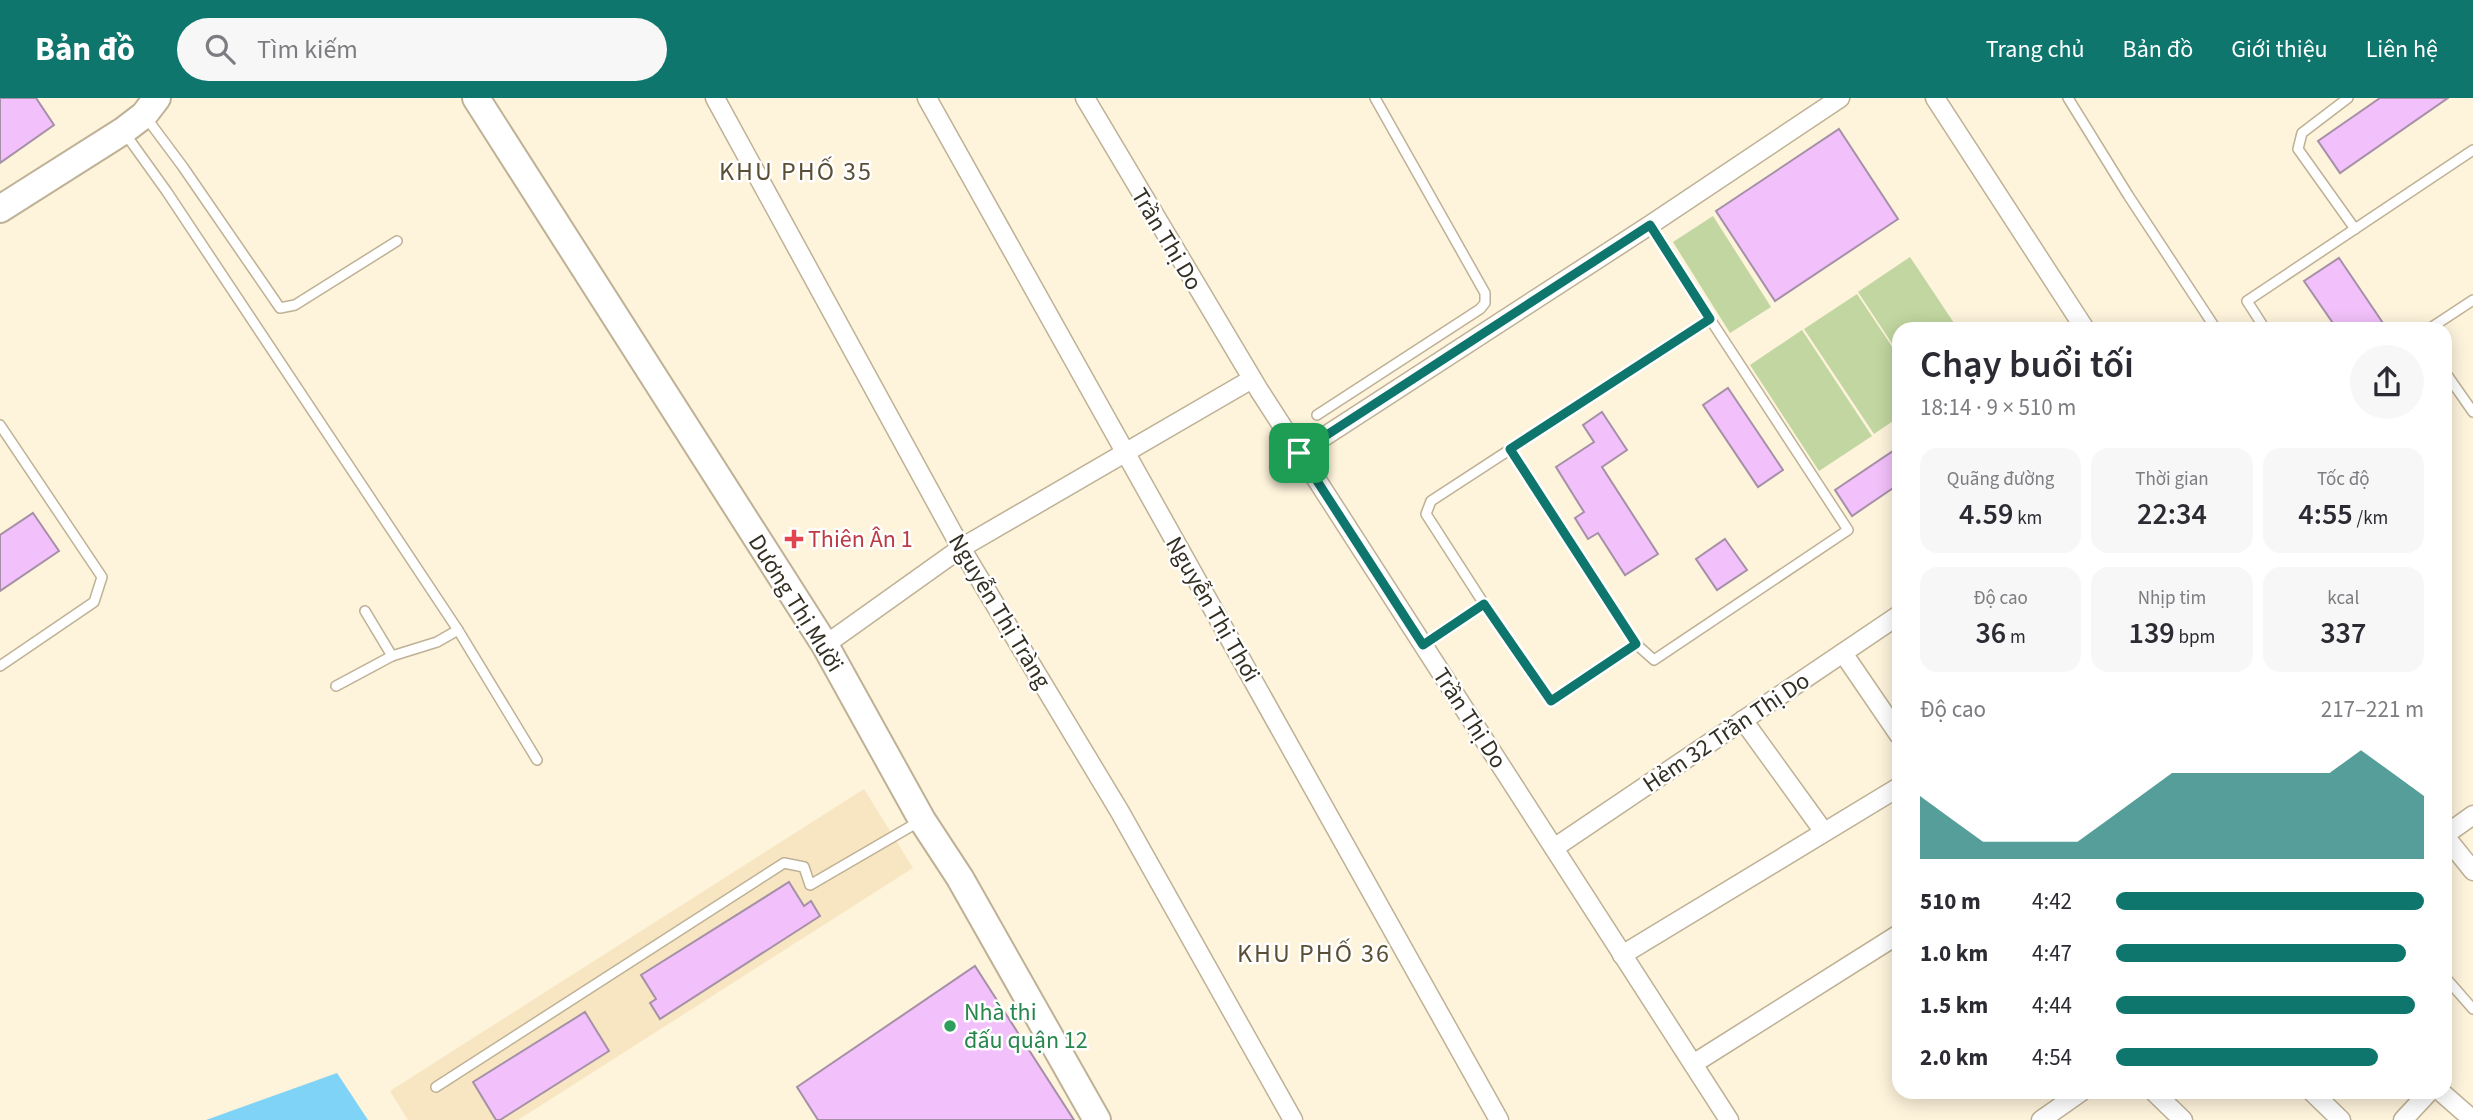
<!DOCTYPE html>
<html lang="vi">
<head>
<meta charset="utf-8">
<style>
	:root { --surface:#fff; --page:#f7f7f7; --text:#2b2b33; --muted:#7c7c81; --accent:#0f766e }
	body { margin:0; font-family:"Source Sans 3",sans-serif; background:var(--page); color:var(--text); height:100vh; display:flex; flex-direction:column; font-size:26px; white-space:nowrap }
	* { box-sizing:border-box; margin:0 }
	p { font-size:23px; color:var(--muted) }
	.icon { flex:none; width:38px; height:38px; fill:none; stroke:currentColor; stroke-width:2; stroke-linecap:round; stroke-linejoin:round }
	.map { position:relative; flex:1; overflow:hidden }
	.sheet { position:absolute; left:1892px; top:224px; width:560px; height:777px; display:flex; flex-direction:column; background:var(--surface); border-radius:21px; box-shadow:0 4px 18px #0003 }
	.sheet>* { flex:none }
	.pin { position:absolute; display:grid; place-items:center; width:60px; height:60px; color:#fff; margin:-30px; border-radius:14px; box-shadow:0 4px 10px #0006 }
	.round { display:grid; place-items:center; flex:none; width:74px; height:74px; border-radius:37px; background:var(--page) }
	.summary { display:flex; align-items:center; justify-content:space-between; height:119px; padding:0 28px }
	h1 { font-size:38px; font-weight:600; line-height:52px }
	.metrics { display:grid; grid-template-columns:repeat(3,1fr); gap:10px; height:119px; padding:7px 28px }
	.metrics div { display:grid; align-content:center; border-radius:18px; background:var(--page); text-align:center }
	.metrics b { font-size:30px; font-weight:600 }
	.metrics small { font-size:19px; font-weight:400 }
	.metrics p { font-size:19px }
	.chart { height:196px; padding:14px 28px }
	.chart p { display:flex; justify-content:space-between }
	.chart svg { width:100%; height:126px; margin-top:7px; fill:var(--accent); opacity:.7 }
	ul { padding:0 28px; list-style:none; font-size:23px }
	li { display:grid; grid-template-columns:112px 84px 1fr; align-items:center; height:52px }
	li i { height:18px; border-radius:9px; background:var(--accent) }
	header { display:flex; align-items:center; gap:42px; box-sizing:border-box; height:98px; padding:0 35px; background:var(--accent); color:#fff }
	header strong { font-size:33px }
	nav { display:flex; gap:38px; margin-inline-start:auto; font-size:24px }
	.search { width:490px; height:63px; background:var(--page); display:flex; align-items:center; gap:18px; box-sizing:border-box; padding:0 24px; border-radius:38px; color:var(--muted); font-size:26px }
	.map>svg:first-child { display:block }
</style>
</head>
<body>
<header>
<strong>Bản đồ</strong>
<div class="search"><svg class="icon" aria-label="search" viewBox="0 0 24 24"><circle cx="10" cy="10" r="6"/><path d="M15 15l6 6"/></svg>Tìm kiếm</div>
<nav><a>Trang chủ</a><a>Bản đồ</a><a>Giới thiệu</a><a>Liên hệ</a></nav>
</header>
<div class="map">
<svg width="2473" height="1022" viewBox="0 0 2473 1022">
	<rect width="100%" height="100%" fill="#fef3db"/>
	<polygon fill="#f7e6c1" points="864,691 913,770 518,1022 408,1022 390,993"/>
	<g fill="#c1d6a0">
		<polygon points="1713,118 1771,209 1730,235 1673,144"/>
		<polygon points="1910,159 1958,231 1899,231 1899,256 1858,194"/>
		<polygon points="1857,196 1899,259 1899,319 1874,336 1804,231"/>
		<polygon points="1802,232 1872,338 1819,373 1750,267"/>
	</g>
	<polygon fill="#7fd3f6" points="337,975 368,1022 206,1022"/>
	<g fill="#f2c0fa" stroke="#a590a7" stroke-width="2">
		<polygon points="0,0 36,0 54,27 0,65"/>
		<polygon points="2380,0 2448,0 2340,75 2318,43"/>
		<polygon points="1839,31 1898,121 1775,203 1716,113"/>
		<polygon points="2339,160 2387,231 2337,231 2304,183"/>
		<polygon points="1728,290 1783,372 1758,389 1703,307"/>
		<polygon points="1602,314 1627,352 1602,369 1658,456 1625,477 1598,435 1588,441 1575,420 1584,414 1556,369 1594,344 1583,327"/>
		<polygon points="1899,349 1899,386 1852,418 1835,392"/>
		<polygon points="33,415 59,453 0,493 0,437"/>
		<polygon points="1725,441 1747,472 1717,492 1696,461"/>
		<polygon points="789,784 804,808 811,803 820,818 660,921 650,905 656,901 641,877"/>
		<polygon points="975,868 1074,1022 818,1022 797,989"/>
		<polygon points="585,914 609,953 500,1022 496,1022 473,984"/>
	</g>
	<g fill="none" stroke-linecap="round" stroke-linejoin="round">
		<g stroke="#beb195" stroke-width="12">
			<g id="lane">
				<polyline points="2068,0 2128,97 2216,231"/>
				<polyline points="2348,0 2302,35 2298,51 2355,131"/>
				<polyline points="145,18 183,69 280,210 295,207 397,143"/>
				<polyline points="124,34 167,94 458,532 537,662"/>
				<polyline points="2265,231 2247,203 2473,52"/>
				<polyline points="2429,231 2473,202"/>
				<polyline points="2445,274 2473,314"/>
				<polyline points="1317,317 1480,211 1485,205 1485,195 1375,0"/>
				<polyline points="0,327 102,479 94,504 0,568"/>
				<polyline points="1484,506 1551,603 1636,546 1510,351"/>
				<polyline points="365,513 392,558"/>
				<polyline points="1636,546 1654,562 1848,432 1710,221"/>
				<polyline points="1423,547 1484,506 1426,416 1431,403 1710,221 1650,127"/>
				<polyline points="336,588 392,558 437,544 458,532"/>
				<polyline points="2445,879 2473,911"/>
				<polyline points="436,989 784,765 804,769 810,787 920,723"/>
			</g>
		</g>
		<g stroke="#beb195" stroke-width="21">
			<g id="street">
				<polyline points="715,0 961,450 1120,714 1293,1022"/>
				<polyline points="927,0 1499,1022"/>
				<polyline points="1085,0 1259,292 1729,1022"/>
				<polyline points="1935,0 2085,231"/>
				<polyline points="1299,355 1650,127 1840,0"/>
				<polyline points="825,547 961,450 1252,281"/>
				<polyline points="1843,555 1899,637"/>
				<polyline points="1743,622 1824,734"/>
				<polyline points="2445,737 2473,717"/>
				<polyline points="2445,738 2473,773"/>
				<polyline points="1554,750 1899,517"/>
				<polyline points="1622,857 1899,689"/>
				<polyline points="1693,966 1899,836"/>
				<polyline points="2154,994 2183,1022"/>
				<polyline points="2312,994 2341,1022"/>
				<polyline points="2441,994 2473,1022"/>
				<polyline points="2041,1022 2081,994"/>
				<polyline points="2403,1022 2429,994"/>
			</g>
		</g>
		<g stroke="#beb195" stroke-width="30">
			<g id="secondary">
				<polyline points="476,0 825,547 922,722 960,780 1097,1022"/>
				<polyline points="0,111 123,33 144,17 157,0"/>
			</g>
		</g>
		<use href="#lane" stroke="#fff" stroke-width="9"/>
		<use href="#street" stroke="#fff" stroke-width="18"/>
		<use href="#secondary" stroke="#fff" stroke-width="26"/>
	</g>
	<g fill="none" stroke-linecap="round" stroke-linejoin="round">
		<g stroke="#fff" stroke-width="14">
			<polygon id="route" points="1650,127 1710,221 1510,351 1636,546 1551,603 1484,506 1423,547 1299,355"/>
		</g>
		<use href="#route" stroke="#0f766e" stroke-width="9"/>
	</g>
	<path fill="#e0444e" stroke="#fff" stroke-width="2.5" d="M790.5 430.5h7v7h7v7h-7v7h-7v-7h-7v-7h7z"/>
	<circle fill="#2e9e5b" stroke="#fff" stroke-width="2.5" cx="950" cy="928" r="7"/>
	<g text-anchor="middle" stroke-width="5" stroke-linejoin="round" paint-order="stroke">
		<g font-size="24" fill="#342f23" stroke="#fff">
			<text transform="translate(1167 141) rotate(59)" y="8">Trần Thị Do</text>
			<text transform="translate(796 505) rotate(58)" y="8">Dương Thị Mười</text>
			<text transform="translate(1213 511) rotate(60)" y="8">Nguyễn Thị Thơi</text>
			<text transform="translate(1000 513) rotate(59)" y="8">Nguyễn Thị Tràng</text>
			<text transform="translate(1470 620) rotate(57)" y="8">Trần Thị Do</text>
			<text transform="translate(1726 634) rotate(-34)" y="8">Hẻm 32 Trần Thị Do</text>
		</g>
		<g font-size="24" fill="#be3a42" stroke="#fff" text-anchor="start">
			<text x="808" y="449">Thiên Ân 1</text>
		</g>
		<g font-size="24" fill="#27864d" stroke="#fff" text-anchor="start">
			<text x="964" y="922">Nhà thi<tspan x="964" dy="28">đấu quận 12</tspan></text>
		</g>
		<g font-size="26" letter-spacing="2" fill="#5a4f35" stroke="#fff">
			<text x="796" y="82">KHU PHỐ 35</text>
			<text x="1314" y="864">KHU PHỐ 36</text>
		</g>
	</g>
</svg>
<div class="pin" style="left:1299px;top:355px;background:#1e9e55"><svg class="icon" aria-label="arrive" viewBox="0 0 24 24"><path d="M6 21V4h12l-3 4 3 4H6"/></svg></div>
<section class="sheet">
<div class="summary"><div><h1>Chạy buổi tối</h1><p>18:14 · 9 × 510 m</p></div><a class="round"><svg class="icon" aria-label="share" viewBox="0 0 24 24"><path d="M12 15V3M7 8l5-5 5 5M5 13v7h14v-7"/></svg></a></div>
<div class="metrics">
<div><p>Quãng đường</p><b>4.59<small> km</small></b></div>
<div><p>Thời gian</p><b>22:34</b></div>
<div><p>Tốc độ</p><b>4:55<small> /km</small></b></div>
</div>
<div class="metrics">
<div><p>Độ cao</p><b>36<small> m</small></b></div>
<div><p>Nhịp tim</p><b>139<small> bpm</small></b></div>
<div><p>kcal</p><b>337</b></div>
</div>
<div class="chart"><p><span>Độ cao</span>217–221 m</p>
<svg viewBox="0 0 160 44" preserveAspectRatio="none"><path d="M0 44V22L10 30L20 38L30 38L40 38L50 38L60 30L70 22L80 14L90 14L100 14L110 14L120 14L130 14L140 6L150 14L160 22V44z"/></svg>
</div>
<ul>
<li><b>510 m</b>4:42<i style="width:100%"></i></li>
<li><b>1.0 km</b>4:47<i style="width:94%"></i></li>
<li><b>1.5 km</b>4:44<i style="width:97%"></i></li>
<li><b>2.0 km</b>4:54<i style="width:85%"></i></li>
</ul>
</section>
</div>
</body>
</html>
